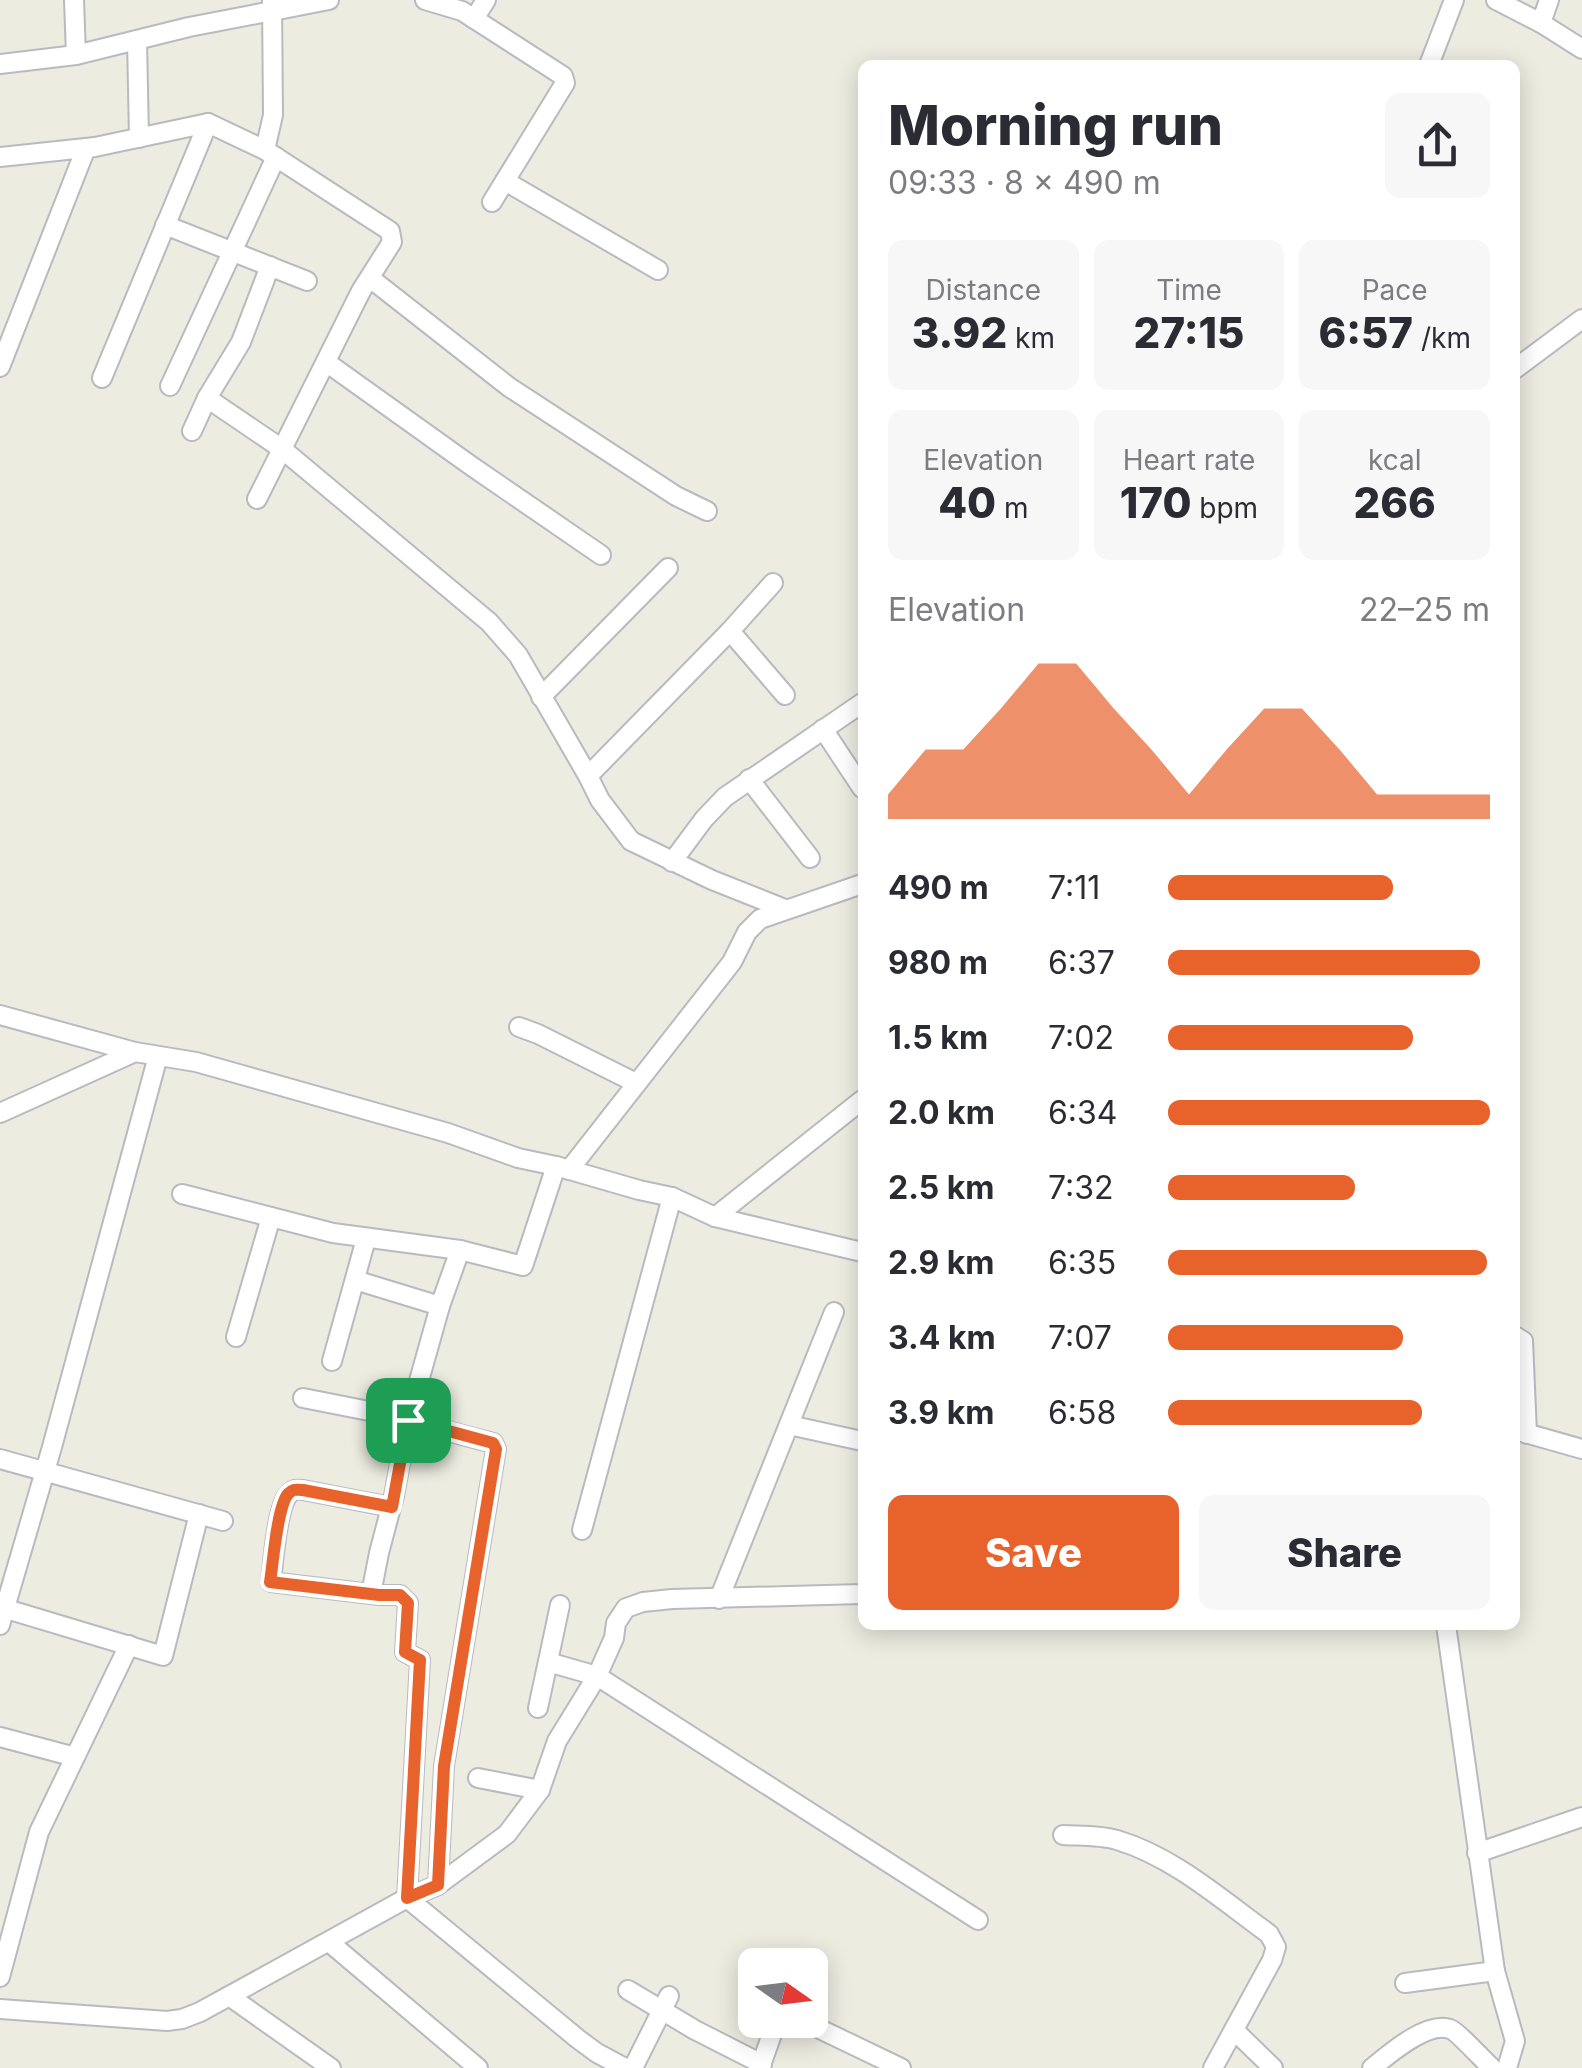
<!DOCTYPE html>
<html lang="en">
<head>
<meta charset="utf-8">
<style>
	:root { --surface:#fff; --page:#f7f7f7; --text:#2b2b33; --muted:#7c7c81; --accent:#e8622b }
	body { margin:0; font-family:Inter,sans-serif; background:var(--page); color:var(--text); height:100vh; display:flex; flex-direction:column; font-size:38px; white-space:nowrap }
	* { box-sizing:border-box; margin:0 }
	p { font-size:32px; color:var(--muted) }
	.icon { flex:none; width:55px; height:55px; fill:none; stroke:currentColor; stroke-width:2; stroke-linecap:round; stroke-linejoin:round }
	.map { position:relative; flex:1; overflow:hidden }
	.sheet { position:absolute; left:858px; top:60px; width:662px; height:1570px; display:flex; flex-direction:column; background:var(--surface); border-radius:15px; box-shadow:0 5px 25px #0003 }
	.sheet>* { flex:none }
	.needle { width:65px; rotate:104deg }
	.buttons { position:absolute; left:738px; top:1948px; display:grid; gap:20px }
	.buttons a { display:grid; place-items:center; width:90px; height:90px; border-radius:15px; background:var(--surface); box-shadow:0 5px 25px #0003; font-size:50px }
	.pin { position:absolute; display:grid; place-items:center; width:85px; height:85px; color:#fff; margin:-42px; border-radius:20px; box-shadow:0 5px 15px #0006 }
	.round { display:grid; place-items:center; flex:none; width:105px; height:105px; border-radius:15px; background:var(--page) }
	.summary { display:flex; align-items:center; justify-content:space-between; height:170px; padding:0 30px }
	h1 { font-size:55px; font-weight:800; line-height:75px }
	.metrics { display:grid; grid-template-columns:repeat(3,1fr); gap:15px; height:170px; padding:10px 30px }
	.metrics div { display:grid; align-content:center; border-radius:15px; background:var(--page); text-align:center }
	.metrics b { font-size:42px; font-weight:800 }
	.metrics small { font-size:28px; font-weight:400 }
	.metrics p { font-size:28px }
	.chart { height:280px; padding:20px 30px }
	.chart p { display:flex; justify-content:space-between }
	.chart svg { width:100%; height:180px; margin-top:10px; fill:var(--accent); opacity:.7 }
	.action { display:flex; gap:20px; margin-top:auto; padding:20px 30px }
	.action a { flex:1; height:115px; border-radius:15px; background:var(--accent); color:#fff; font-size:40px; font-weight:800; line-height:115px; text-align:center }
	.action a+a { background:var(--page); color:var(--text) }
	ul { padding:0 30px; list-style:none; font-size:32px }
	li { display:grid; grid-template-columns:160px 120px 1fr; align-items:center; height:75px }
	li i { height:25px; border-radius:12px; background:var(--accent) }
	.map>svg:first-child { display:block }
</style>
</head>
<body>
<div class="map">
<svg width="1582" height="2068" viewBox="0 0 1582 2068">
	<rect width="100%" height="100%" fill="#edece1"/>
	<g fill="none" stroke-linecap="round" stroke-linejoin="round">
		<g stroke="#b9bac0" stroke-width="22">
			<g id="minor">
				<polyline points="74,0 76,55"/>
				<polyline points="425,0 462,11 563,76 565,83 492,202"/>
				<polyline points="1496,0 1541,23 1582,49"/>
				<polyline points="474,19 486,0"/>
				<polyline points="1541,23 1549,0"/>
				<polyline points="137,40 139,138"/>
				<polyline points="0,64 76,55 189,27 329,0"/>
				<polyline points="1429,65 1454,0"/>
				<polyline points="265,150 273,115 272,0"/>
				<polyline points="0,157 95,147 208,123 265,150 390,231 392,242 361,291 257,499"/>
				<polyline points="505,181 658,270"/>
				<polyline points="165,225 307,281"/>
				<polyline points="370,278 509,387 676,496 707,511"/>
				<polyline points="326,362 470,465 601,555"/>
				<polyline points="0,367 86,148"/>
				<polyline points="1515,369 1582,319"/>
				<polyline points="102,378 208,123"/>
				<polyline points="170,386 276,157"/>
				<polyline points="207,398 282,449 489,622 518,655 588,776 600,800 631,841 712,880 785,909"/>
				<polyline points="192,431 207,398 241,342 270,266"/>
				<polyline points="730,631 785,695"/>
				<polyline points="541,697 668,568"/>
				<polyline points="823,729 862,788"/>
				<polyline points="588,776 730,631 773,583"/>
				<polyline points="749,779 810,858"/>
				<polyline points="672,862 704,819 725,797 862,703"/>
				<polyline points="0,1015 135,1052 196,1062 448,1133 518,1158 556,1166 639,1190 672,1197 715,1217 862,1252"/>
				<polyline points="519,1027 538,1034 636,1083"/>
				<polyline points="0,1113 135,1052"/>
				<polyline points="569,1170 732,962 747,932 760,919 862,884"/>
				<polyline points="182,1194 333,1233 460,1250 523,1266 556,1166"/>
				<polyline points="715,1217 862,1100"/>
				<polyline points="355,1280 440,1306"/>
				<polyline points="1515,1336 1523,1341 1527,1434"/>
				<polyline points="236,1337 271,1217"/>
				<polyline points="332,1361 366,1239"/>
				<polyline points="303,1398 374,1412 493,1443 496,1449 444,1766 438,1885"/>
				<polyline points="789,1425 862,1441"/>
				<polyline points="1515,1430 1582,1449"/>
				<polyline points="0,1459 223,1521"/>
				<path d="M391,1507L303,1490C296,1490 294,1488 288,1495C277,1508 273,1563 271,1582L379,1595H400L408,1603L405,1652L420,1660L407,1898L578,2039L597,2053L625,2068"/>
				<polyline points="582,1530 672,1197"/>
				<polyline points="371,1594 379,1553 394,1496 408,1420 440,1306 460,1250"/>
				<polyline points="719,1599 834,1312"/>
				<polyline points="0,1607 163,1656 199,1514"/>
				<polyline points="0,1625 52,1447 158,1056"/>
				<polyline points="1446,1625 1495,1971 1515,2041 1507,2068"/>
				<polyline points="548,1662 597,1676 978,1920"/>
				<polyline points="538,1708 560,1605"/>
				<polyline points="0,1737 75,1757"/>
				<polyline points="478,1778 540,1790"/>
				<path d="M1063,1835C1081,1836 1100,1835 1117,1840C1174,1857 1222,1900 1269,1934L1276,1947L1272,1960L1213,2068"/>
				<polyline points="1477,1853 1582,1817"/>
				<polyline points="329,1942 478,2068"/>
				<polyline points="0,1977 39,1832 129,1645"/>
				<polyline points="1405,1983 1495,1971"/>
				<polyline points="628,1990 695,2030 762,2064"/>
				<polyline points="229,1996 331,2068"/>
				<polyline points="0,2009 167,2021 182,2019 200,2012 407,1898 438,1885 507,1834 540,1790 557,1741 597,1676 614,1638 616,1623 626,1608 643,1602 672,1599 862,1594"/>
				<polyline points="801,2020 901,2068"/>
				<polyline points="1235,2031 1273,2068"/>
				<polyline points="633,2068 669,1996"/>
				<polyline points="760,2068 772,2034"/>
				<path d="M1372,2068C1389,2054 1427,2021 1450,2029C1457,2031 1484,2061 1492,2068"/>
			</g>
		</g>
		<use href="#minor" stroke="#fff" stroke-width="18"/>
	</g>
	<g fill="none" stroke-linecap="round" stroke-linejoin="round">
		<g stroke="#fff" stroke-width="20">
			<path id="route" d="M408,1420L493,1443L496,1449L444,1766L438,1885L407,1898L420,1660L405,1652L408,1603L400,1595H379L270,1582C273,1564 277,1507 288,1494C294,1488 296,1490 303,1490L392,1507Z"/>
		</g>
		<use href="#route" stroke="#e8622b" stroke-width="12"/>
	</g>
</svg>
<div class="buttons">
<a><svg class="needle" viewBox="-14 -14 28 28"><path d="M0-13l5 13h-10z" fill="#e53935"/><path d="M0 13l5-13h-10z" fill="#7c7c81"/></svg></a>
</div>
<div class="pin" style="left:408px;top:1420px;background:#1e9e55"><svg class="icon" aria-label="arrive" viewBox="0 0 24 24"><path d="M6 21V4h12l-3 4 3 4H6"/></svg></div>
<section class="sheet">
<div class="summary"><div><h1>Morning run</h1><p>09:33 · 8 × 490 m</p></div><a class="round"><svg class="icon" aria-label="share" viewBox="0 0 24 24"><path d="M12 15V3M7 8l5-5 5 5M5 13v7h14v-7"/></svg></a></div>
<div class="metrics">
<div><p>Distance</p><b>3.92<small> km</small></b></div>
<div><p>Time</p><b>27:15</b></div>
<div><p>Pace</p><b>6:57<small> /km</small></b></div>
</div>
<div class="metrics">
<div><p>Elevation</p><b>40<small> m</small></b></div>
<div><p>Heart rate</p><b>170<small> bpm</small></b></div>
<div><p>kcal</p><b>266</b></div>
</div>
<div class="chart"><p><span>Elevation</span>22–25 m</p>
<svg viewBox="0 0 160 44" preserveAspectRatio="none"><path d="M0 44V38L10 27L20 27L30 17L40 6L50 6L60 17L70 27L80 38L90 27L100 17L110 17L120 27L130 38L140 38L150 38L160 38V44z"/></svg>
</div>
<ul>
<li><b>490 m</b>7:11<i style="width:70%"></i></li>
<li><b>980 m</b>6:37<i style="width:97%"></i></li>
<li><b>1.5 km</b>7:02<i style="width:76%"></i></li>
<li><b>2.0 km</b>6:34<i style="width:100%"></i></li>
<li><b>2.5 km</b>7:32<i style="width:58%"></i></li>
<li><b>2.9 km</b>6:35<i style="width:99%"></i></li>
<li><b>3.4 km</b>7:07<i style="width:73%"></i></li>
<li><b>3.9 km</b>6:58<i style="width:79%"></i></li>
</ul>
<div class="action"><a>Save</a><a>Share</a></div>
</section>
</div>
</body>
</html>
